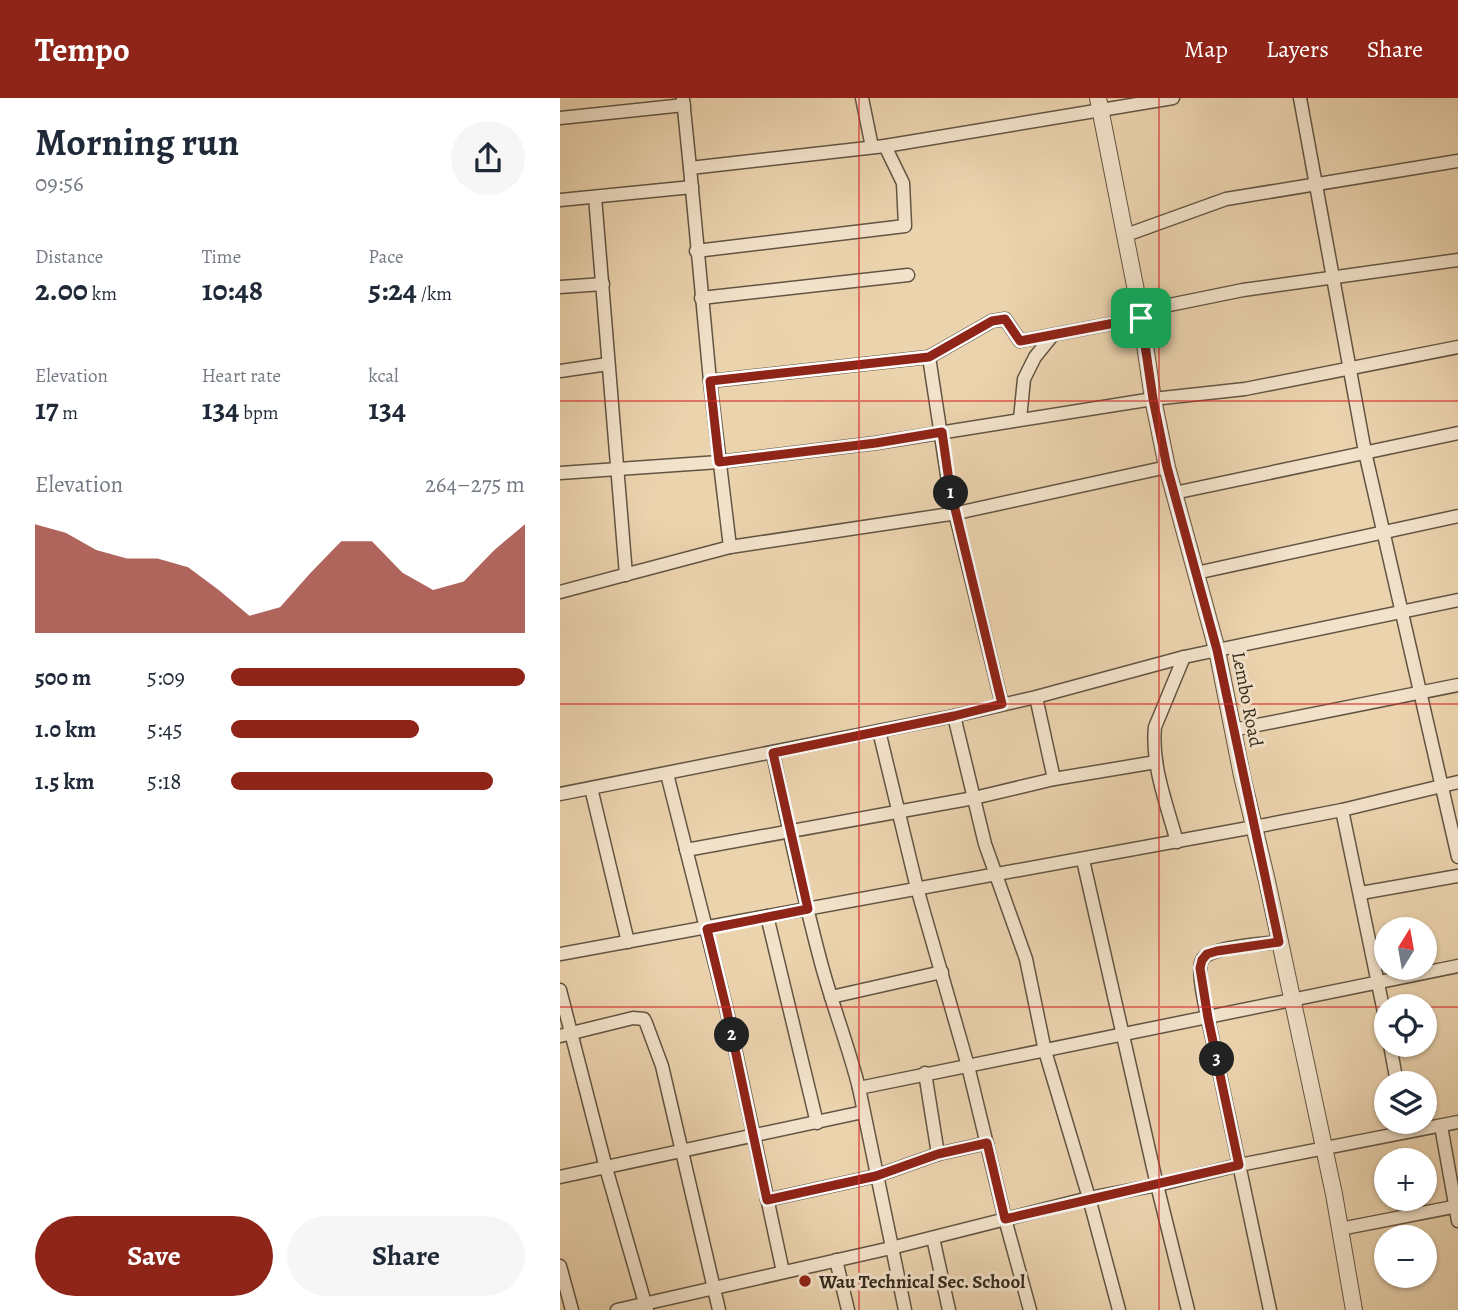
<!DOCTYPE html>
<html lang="en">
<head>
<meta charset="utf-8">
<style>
	:root { --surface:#fff; --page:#f6f6f7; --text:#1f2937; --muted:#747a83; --accent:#8f2418 }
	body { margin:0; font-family:Alegreya,serif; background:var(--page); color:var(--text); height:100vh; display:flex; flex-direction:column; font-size:26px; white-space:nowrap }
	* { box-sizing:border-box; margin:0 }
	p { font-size:23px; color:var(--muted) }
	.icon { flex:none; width:38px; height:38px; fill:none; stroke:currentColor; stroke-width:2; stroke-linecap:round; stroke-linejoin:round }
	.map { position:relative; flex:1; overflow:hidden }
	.sheet { display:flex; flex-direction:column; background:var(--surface); width:560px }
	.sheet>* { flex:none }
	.needle { width:46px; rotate:11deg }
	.controls { position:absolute; left:814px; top:819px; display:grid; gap:14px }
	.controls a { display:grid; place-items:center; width:63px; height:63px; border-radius:50%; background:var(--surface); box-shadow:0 2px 5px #0004; font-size:35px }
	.pin { position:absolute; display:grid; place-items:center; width:60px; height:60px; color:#fff; margin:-30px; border-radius:14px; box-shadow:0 4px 10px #0006 }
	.km { position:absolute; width:35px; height:35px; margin:-18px; border-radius:50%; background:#222; color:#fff; font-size:19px; line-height:35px; text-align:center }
	.round { display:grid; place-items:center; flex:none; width:74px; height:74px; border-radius:37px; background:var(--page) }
	.overview { display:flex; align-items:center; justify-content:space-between; height:119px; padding:0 35px }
	h1 { font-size:38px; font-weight:700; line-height:52px }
	.figures { display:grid; grid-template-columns:repeat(3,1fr); gap:10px; height:119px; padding:7px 35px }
	.figures div { display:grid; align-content:center }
	.figures b { font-size:30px; font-weight:700 }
	.figures small { font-size:19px; font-weight:400 }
	.figures p { font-size:19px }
	.chart { height:196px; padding:14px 35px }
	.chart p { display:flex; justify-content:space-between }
	.chart svg { width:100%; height:126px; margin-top:7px; fill:var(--accent); opacity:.7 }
	.button { display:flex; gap:14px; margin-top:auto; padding:14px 35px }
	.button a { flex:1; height:80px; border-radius:42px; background:var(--accent); color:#fff; font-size:28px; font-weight:700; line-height:80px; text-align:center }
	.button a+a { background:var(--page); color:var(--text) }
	ul { padding:0 35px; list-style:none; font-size:23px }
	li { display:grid; grid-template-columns:112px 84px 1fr; align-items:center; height:52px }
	li i { height:18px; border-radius:9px; background:var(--accent) }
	header { display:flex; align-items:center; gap:42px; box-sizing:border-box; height:98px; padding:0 35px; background:var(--accent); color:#fff }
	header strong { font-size:33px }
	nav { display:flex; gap:38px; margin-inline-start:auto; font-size:24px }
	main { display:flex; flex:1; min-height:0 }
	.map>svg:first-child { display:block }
</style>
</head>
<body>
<header>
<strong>Tempo</strong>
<nav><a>Map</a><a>Layers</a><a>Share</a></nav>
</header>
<main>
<section class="sheet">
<div class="overview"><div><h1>Morning run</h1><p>09:56</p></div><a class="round"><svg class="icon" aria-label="share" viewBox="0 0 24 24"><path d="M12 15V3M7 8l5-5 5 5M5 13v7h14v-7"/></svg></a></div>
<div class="figures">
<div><p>Distance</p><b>2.00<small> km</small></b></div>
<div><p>Time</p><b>10:48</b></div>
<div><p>Pace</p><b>5:24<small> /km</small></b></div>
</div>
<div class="figures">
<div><p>Elevation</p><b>17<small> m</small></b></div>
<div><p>Heart rate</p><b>134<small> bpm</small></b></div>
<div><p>kcal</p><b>134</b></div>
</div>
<div class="chart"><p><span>Elevation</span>264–275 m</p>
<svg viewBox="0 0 160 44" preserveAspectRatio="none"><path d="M0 44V6L10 9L20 15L30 18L40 18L50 21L60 29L70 38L80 35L90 23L100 12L110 12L120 23L130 29L140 26L150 15L160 6V44z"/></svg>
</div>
<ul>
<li><b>500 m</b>5:09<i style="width:100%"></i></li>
<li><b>1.0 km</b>5:45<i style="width:64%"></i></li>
<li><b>1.5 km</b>5:18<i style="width:89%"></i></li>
</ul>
<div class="button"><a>Save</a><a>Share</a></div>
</section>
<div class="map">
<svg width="898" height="1212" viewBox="0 0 898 1212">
	<rect width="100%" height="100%" fill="#ebd3ae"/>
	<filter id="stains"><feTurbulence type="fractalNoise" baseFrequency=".00286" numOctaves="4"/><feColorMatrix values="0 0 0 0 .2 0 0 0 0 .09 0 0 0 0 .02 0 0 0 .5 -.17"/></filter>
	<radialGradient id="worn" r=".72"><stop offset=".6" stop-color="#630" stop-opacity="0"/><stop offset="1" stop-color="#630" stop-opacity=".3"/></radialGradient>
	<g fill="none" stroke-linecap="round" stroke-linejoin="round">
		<g stroke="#625543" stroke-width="15">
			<g id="minor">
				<polyline points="302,0 312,49"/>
				<polyline points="740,0 805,354 898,759"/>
				<polyline points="123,1 130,70"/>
				<polyline points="0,20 124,7"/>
				<polyline points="35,99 66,477"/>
				<polyline points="0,102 132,89"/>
				<polyline points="566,137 666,101 898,63"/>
				<polyline points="136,153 345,128 343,85 325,48"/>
				<polyline points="0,189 43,186"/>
				<polyline points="141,200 348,177"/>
				<polyline points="580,213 683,192 898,162"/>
				<polyline points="0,273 48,266"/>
				<polyline points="150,283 369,259"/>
				<polyline points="460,321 464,281 475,259 492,238"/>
				<polyline points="0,375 159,364 316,345 593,301 685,291 898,249"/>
				<polyline points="614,395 898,335"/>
				<polyline points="170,449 150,283 130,70 325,48 613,0"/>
				<polyline points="636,475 898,418"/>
				<polyline points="0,494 170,449 397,415 607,369"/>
				<polyline points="476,599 494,681"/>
				<polyline points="442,606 389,390 369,259 432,223 445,221 460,243 581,220"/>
				<polyline points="394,618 425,746 466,861 485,953 529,1100 559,1212"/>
				<polyline points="673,632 898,587"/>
				<polyline points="319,633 357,790 408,968 445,1121 470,1212"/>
				<path d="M213,655C227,724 242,793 260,861C271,904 288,946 299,990"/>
				<polyline points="107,676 166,909 223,1174"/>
				<polyline points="31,690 68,844"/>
				<polyline points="0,696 394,618 476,599 624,559 898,502"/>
				<polyline points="782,712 826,924"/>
				<path d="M617,744C607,707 591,667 595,629L624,559"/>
				<polyline points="126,752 414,700 494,681 596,664"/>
				<polyline points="523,762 597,1087 628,1212"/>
				<polyline points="801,795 898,778"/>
				<polyline points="207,818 257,1025"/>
				<polyline points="0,856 694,729 782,712 898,684"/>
				<polyline points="0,892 46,1070 87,1212"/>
				<polyline points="271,899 382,874"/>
				<polyline points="0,938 73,920 84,921 86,925 102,968 159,1212"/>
				<polyline points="830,947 837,985"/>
				<polyline points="365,975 378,1056"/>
				<polyline points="881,1028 898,1123"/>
				<polyline points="0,1079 303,1014"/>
				<polyline points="207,1102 316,1078 378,1056 427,1045"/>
				<polyline points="780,1131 898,1108"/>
				<polyline points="373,1140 389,1212"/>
				<polyline points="276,1162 288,1212"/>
				<polyline points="0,1168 12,1212"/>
				<polyline points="57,1212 331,1150 529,1100 597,1087 679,1067 898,1024"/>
				<polyline points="345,1212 299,990 898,868"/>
				<path d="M710,1212C690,1118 670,1024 650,930C647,916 636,873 642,862C649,849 703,846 719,844"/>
			</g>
		</g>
		<g stroke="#625543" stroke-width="18">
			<polyline id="tertiary" points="538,0 580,213 593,301 607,369 657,552 682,678 707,783 774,1096 794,1212"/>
		</g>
		<use href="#minor" stroke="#f2e2ca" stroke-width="12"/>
		<use href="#tertiary" stroke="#f2e2ca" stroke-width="16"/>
	</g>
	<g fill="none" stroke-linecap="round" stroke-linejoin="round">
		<g stroke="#fff" stroke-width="14">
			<polygon id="route" points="581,220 593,301 607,369 657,552 719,844 657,853 647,856 642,862 640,870 648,920 679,1067 445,1121 427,1045 378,1056 316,1078 207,1102 166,909 147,831 248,811 213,655 394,618 442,606 390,390 382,334 316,345 159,364 150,283 369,259 432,223 445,221 460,243"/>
		</g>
		<use href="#route" stroke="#8f2418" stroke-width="9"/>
	</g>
	<path fill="none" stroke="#d62828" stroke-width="2" stroke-opacity="0.55" d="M299,0V1212M599,0V1212M0,303H898M0,606H898M0,909H826M864,909H898"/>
	<circle fill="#8f2418" stroke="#f2e2ca" stroke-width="2.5" cx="245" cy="1183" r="7"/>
	<g text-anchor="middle" stroke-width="6" stroke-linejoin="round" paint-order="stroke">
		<g font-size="19" fill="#352b1f" stroke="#f2e2ca">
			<text transform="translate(688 601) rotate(79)" y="7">Lembo Road</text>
		</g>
		<g font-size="19" font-weight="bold" fill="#352b1f" stroke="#f2e2ca" text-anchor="start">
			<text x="259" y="1190">Wau Technical Sec. School</text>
		</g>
	</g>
	<rect width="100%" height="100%" filter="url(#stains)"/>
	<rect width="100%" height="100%" fill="url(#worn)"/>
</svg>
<div class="controls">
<a><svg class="needle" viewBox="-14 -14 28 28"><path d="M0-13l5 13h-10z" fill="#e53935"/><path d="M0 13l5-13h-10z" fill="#747a83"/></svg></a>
<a><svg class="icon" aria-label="locate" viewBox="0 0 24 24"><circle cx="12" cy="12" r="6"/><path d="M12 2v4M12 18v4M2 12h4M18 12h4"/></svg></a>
<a><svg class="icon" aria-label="layers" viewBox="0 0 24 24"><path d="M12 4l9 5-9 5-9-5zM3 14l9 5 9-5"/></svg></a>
<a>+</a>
<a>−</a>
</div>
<div class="pin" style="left:581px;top:220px;background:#1e9e55"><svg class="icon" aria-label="arrive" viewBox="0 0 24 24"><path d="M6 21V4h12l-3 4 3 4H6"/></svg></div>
<b class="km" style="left:391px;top:395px">1</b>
<b class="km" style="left:172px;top:937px">2</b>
<b class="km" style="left:657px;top:961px">3</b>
</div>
</main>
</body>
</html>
